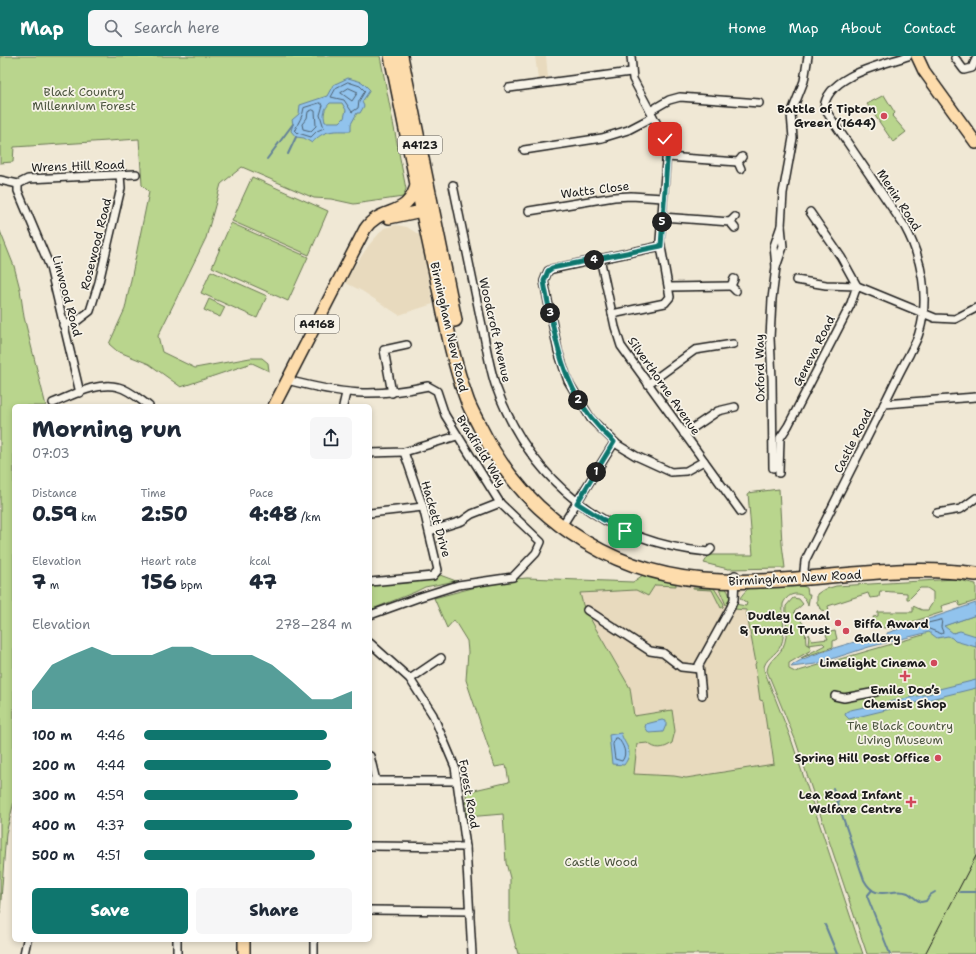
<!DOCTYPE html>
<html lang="en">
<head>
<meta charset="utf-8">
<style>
	:root { --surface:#fff; --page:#f6f6f7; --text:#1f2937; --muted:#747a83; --accent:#0f766e }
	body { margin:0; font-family:"Shantell Sans",sans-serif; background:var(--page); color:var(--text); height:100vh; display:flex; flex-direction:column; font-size:15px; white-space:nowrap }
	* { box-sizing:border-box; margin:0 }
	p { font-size:13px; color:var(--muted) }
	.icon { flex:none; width:22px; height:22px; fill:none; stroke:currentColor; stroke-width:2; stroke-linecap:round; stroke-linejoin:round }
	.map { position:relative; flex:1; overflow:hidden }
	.sheet { position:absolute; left:12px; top:348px; width:360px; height:538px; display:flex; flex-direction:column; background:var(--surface); border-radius:6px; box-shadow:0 2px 6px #0003 }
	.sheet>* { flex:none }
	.pin { position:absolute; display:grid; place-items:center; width:34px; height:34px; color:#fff; margin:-17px; border-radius:8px; box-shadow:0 2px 6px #0006 }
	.km { position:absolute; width:20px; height:20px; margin:-10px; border-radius:50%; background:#222; color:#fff; font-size:11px; line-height:20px; text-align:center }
	.round { display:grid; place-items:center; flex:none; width:42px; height:42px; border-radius:6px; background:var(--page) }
	.summary { display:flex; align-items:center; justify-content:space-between; height:68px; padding:0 20px }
	h1 { font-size:22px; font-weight:800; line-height:30px }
	.stats { display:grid; grid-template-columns:repeat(3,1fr); gap:6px; height:68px; padding:4px 20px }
	.stats div { display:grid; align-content:center }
	.stats b { font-size:20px; font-weight:800 }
	.stats small { font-size:11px; font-weight:400 }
	.stats p { font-size:11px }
	.chart { height:112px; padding:8px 20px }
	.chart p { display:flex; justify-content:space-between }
	.chart svg { width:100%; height:72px; margin-top:4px; fill:var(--accent); opacity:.7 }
	.primary-button { display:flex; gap:8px; margin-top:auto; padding:8px 20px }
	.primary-button a { flex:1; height:46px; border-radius:6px; background:var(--accent); color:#fff; font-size:16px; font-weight:800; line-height:46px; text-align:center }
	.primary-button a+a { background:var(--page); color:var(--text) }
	ul { padding:0 20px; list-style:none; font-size:13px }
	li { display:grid; grid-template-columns:64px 48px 1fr; align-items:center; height:30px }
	li i { height:10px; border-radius:5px; background:var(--accent) }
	header { display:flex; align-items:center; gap:24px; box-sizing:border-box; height:56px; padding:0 20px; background:var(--accent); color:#fff }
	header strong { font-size:19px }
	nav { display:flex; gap:22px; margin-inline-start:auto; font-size:14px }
	.search { width:280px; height:36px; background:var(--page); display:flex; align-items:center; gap:10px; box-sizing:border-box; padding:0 14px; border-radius:6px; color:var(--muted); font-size:15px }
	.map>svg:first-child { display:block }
</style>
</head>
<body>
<header>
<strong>Map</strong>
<div class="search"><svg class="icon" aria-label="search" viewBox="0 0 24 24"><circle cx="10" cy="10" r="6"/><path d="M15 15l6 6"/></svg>Search here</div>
<nav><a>Home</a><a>Map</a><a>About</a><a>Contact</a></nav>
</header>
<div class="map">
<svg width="976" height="898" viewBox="0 0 976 898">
	<rect width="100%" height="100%" fill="#f0e8d5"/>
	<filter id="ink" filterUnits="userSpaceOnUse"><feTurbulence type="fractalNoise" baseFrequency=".025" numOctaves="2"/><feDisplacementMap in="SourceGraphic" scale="8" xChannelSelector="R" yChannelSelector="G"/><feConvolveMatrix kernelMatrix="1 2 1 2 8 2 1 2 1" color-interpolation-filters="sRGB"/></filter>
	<g filter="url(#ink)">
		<g fill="#e8dabe">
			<polygon points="535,0 546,0 548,22 538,23"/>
			<polygon points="396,169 407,171 421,180 433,248 399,259 362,235 344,226 369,189 384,172"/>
			<polygon points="679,517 746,530 735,548 746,554 774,708 686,722 674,720 634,718 637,688 648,687 675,675 672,654 634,660 630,632 596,573 583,549 580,537 637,534 648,540 655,529 676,530"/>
		</g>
		<g fill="#b9d58d" stroke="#6a7854">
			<polygon points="0,0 380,0 406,133 403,141 354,148 331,143 314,142 242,111 221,128 206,182 158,280 162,296 195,312 250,302 262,302 268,307 269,315 252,307 181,331 149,308 117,295 109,288 125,253 149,136 142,129 139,83 14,91 13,106 0,107"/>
			<polygon points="884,39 895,57 892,60 906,76 893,86 867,48"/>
			<polygon points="252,121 328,155 309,199 232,165"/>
			<polygon points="231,167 308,201 288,245 212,211"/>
			<polygon points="0,175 14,210 20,233 24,261 46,350 14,350 14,746 6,777 0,857"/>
			<polygon points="211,215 267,240 257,262 201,237"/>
			<polygon points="209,243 225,251 220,261 204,254"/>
			<polygon points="779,433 782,488 785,512 728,513 704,507 709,499 753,499 748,437"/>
			<polygon points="440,519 456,525 425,531 415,536 370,554 370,528 428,524"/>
			<path d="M643,519L676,528V530L655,529L648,540L636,534L580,537L583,549L596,573L630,632L634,660L672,654L675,675L672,687C664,693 655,694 648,687L637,688L634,718L674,720L686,722L774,708L769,673H767L763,645L760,644L755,608L756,607L746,554L734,553L735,548L746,550L747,547L740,542C742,539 745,535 748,533C756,528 801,527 807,532L808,538H810L808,549C804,534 788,535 783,548C782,561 786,578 781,589C777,599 763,603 764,614L790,680L863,898H518L510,869V822L506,807L503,758L467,761L466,736L509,726L506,709L495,711L466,624L468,596L467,585L454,564L447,572L434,542L503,524L527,522L633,526Z"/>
			<polygon points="955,523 976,528 976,545 960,550 958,545 941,550 943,556 893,572 884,572 875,568 873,561 878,560 878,556 913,556 913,550 922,554 928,554 933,546 933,536 927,532 920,532 909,543 907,543 907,537 880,535 879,541 870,542 868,537 828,550 829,555 821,554 817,547 817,538 823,534 836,530"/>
			<path d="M718,530L725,531C730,538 731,542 729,550L726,549Z"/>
			<polygon points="693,532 714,532 724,548 723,551 721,552 712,534 693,533"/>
			<path d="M793,542L799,543L803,548L794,556L805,570L806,588L810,590L811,594L789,607V613L795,616L923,579L922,577L976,559V898H867L795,683L767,615C768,604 779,600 783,591C789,579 785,563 786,550Z"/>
			<polygon points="829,575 830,576 835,575 837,583 833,585 833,591 801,602 825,589 823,587 808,589 809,578 812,585 828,583 826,579"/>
		</g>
		<g fill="#91c3ed" stroke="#628099" fill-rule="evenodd">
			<path d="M348,22L362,26L370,34L362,46L364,50L360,57H357L351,68V75C334,75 324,73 312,87L304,82L296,81L291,75L293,68L292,64L299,58L300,49L327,40L333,29ZM330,47H342L346,54L344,62L340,66H325C323,58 324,53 330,47Z"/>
			<path d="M976,547V559L944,570L953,577L960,575L976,580V591L955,585L952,582L948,580L937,582L929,576L869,591L816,608L791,611C799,600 859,585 876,580L878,585L888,582L887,577Z"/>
			<polygon points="976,624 976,632 849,663 845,659 846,656 850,654 932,637 935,634"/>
			<polygon points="662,664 666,665 666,669 663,676 649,677 645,671 646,668"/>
			<path d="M621,677C625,691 635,694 624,709L612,708L609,679Z"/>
		</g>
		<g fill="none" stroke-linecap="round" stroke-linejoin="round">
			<g stroke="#4b5f70" stroke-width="1">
				<polygon points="348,26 360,30 365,35 359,45 358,52 352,56 344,44 331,41 336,32"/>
				<polygon points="349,32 358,36 352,45 341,37"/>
				<path d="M320,47L323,49L320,59L324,72L317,75L311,81L298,77L295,74C298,66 303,61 304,52Z"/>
				<polygon points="313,54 315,55 316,70 311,75 303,73 302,68 307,62 308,56"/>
				<polygon points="942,564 941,571 943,576 942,578 924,571 925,568"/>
				<path d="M615,682H618C623,689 628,697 622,705L615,703L613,689Z"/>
			</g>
			<g stroke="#628099" stroke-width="2">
				<polyline points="288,98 296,81"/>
				<polyline points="267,103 293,68"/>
				<path d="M833,732L864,824C877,848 892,830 908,837C913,840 915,844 921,846L926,845L930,839L935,836"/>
				<polyline points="830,742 838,744"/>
				<polyline points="872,834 867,840 890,898"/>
				<polyline points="960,836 976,836"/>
				<polyline points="825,869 837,898"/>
			</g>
			<g stroke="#1c1c1c" stroke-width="10">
				<g id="street">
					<polyline points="955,2 964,14 972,12 976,3"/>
					<polyline points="509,32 631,16"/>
					<polyline points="650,55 669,44 680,41 759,47"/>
					<polyline points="524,94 602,82 628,74 653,61"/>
					<polyline points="667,101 738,106"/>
					<polyline points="741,113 738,106 742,101"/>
					<polyline points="0,124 18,128 28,123 136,118"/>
					<polyline points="18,128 18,135 50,211 80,337"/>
					<path d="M453,129C462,173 471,216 480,260C485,282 488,306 495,328C529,424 606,487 708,496L711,493"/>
					<polyline points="529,155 614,141 631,140 663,142"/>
					<polyline points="810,156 841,201 857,230 935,262 955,263 976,252"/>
					<polyline points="662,161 730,166"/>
					<polyline points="735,161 730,166 735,172"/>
					<polyline points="661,190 552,213 548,215 544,225 558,295 568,325 591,363 618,389 636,400 671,416 686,415 704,405"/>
					<polyline points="600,202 615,271 621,290 741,456"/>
					<polyline points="776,211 774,190 781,170"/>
					<polyline points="734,223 731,230 736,235"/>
					<polyline points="669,231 731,230"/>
					<polyline points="612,258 665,247 670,241 660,185 667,92 665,83 633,23 631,0"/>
					<polyline points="63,269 77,265 90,255 99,226 121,132 120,119"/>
					<path d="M287,324C341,338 373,342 428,330L437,335L445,359L500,447L541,486L536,497L513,521L458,529L420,541L370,559"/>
					<polyline points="648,328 695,294 733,288"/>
					<polyline points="392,337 384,294 407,289"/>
					<path d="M53,347C71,340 98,325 118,331C130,334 139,343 149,350"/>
					<path d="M884,348C892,332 900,315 909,299C912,292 917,285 919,277C930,243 922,202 905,171L824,52C827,19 882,9 908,0"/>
					<polyline points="343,350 346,337"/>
					<polyline points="684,378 718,355 735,351"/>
					<polyline points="370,397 404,396 457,380"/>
					<polyline points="773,412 772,323 770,282 772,243 776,211 783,191 781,170 783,137 793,82 791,58 804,25 808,0"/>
					<polyline points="779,417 780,382 788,370 850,250 857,230 826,229 796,224"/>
					<polyline points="370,457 423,451"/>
					<polyline points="937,457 961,453 976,442"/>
					<polyline points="562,470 614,387"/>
					<polyline points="430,475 462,465 472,458 500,447"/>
					<polyline points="804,515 805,505 884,348 976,341"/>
					<polyline points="370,526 433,520 438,514 423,451 404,396"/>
					<polyline points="587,554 650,595 663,597 681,611 699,613"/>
					<polyline points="370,587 410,623 433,659 455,711 466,791 472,898"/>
					<polyline points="410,623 441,602"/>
					<polyline points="702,639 699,609 731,551 734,543 735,519"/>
					<polyline points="835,640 844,642 876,636"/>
					<polyline points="370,700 376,725"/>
					<polyline points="370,725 457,725"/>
					<polyline points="370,790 466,791"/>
					<polyline points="370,854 470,855"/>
					<polyline points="177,884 177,898"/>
					<polyline points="24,898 27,884"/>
					<polyline points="314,898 314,884"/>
				</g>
			</g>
			<g stroke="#1c1c1c" stroke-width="14">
				<g id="primary">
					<polyline points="917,0 924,15 976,87"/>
					<polyline points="389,162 431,153"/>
					<path d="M274,350L365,173C382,148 408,164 417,126"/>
					<polyline points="244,884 244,898"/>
				</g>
			</g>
			<g stroke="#1c1c1c" stroke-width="16">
				<g id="highway">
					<path d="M391,0C406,71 419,142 435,213C444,255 451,300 466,341C469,351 475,361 480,371C523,458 605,515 703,524C794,532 885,505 976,518"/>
					<polyline points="401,0 455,264"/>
				</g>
			</g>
			<use href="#street" stroke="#f7f3e8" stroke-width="7"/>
			<use href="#primary" stroke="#fddcac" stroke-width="11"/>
			<use href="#highway" stroke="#fddcac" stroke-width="13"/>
			<polyline stroke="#1c1c1c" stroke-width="1" points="925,898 976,800"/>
		</g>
	</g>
	<g fill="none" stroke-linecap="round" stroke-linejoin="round" filter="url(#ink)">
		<g stroke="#fff" stroke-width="8">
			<path id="route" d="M625,475L602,463L577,447L614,386C577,353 563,318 553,270C550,255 546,240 544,225L548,215L552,212L661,190L668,92L665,83"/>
		</g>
		<use href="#route" stroke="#0f766e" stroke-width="5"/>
	</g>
	<g fill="#d1495b" stroke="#f7f3e8" stroke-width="1.5">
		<circle cx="884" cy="60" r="4"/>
		<circle cx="838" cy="567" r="4"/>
		<circle cx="846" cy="575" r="4"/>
		<circle cx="934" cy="607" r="4"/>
		<path d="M903 614h4v4h4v4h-4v4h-4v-4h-4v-4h4z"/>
		<circle cx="938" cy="702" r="4"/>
		<path d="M909 740h4v4h4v4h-4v4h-4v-4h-4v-4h4z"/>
	</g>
	<g text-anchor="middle" stroke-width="3.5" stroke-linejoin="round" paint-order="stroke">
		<g fill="#f7f3e8" stroke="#5e5c59" stroke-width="1">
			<rect x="398" y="80" width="44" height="18" rx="3"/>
			<rect x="295" y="259" width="44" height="18" rx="3"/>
		</g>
		<g font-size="11" font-weight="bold" fill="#1c1c1c">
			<text x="420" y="93">A4123</text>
			<text x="317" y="272">A4168</text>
		</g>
		<g font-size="12" fill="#4b543e" stroke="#f7f3e8">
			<text x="84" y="40">Black Country<tspan x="84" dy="14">Millennium Forest</tspan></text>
			<text x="900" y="674">The Black Country<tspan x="900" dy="14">Living Museum</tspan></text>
			<text x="601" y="810">Castle Wood</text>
		</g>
		<g font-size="12" font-weight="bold" fill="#1c1c1c" stroke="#f7f3e8" text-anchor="end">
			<text x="876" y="57">Battle of Tipton<tspan x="876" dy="14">Green (1644)</tspan></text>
			<text x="830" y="564">Dudley Canal<tspan x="830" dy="14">&amp; Tunnel Trust</tspan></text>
			<text x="854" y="572" text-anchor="start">Biffa Award<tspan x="854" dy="14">Gallery</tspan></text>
			<text x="926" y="611">Limelight Cinema</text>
			<text x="905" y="638" text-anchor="middle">Emile Doo’s<tspan x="905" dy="14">Chemist Shop</tspan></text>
			<text x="930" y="706">Spring Hill Post Office</text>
			<text x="902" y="743">Lea Road Infant<tspan x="902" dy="14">Welfare Centre</tspan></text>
		</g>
		<g font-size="12" fill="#1c1c1c" stroke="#f7f3e8">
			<text transform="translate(78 110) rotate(-2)" y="4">Wrens Hill Road</text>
			<text transform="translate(595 134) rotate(-7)" y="4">Watts Close</text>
			<text transform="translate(899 144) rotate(57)" y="4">Menin Road</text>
			<text transform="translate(96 188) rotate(-76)" y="4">Rosewood Road</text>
			<text transform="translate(67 240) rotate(75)" y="4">Linwood Road</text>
			<text transform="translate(449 271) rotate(77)" y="4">Birmingham New Road</text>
			<text transform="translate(495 274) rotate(77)" y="4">Woodcroft Avenue</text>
			<text transform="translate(814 295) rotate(-63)" y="4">Geneva Road</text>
			<text transform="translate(760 312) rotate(-91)" y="4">Oxford Way</text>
			<text transform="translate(664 330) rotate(55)" y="4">Silverthorne Avenue</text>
			<text transform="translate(853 385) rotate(-63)" y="4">Castle Road</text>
			<text transform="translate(481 395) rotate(58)" y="4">Bradfield Way</text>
			<text transform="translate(436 463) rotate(74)" y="4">Hackett Drive</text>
			<text transform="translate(795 522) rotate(-3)" y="4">Birmingham New Road</text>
			<text transform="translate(469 738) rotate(80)" y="4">Forest Road</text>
		</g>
	</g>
</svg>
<div class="pin" style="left:625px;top:475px;background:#1e9e55"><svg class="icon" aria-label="arrive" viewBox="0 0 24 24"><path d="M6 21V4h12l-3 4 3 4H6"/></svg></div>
<div class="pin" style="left:665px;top:83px;background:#d93025"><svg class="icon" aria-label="check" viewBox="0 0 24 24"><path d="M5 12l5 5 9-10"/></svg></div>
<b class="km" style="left:596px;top:416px">1</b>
<b class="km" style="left:578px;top:344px">2</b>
<b class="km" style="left:550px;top:257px">3</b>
<b class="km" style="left:594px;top:204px">4</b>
<b class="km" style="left:662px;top:166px">5</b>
<section class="sheet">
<div class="summary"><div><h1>Morning run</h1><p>07:03</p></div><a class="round"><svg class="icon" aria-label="share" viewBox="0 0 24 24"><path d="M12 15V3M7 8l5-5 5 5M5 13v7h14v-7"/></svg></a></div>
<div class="stats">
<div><p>Distance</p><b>0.59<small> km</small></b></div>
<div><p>Time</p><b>2:50</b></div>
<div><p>Pace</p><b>4:48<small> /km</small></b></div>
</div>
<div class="stats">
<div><p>Elevation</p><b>7<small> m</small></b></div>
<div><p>Heart rate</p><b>156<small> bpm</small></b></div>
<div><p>kcal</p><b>47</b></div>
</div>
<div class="chart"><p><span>Elevation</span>278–284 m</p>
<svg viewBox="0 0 160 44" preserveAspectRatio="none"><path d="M0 44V33L10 17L20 11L30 6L40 11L50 11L60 11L70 6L80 6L90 11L100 11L110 11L120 17L130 27L140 38L150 38L160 33V44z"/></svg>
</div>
<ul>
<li><b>100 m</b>4:46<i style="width:88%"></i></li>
<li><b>200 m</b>4:44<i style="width:90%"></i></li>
<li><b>300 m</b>4:59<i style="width:74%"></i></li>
<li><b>400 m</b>4:37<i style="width:100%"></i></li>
<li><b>500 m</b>4:51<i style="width:82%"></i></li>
</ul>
<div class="primary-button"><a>Save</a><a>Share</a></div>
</section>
</div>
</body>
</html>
